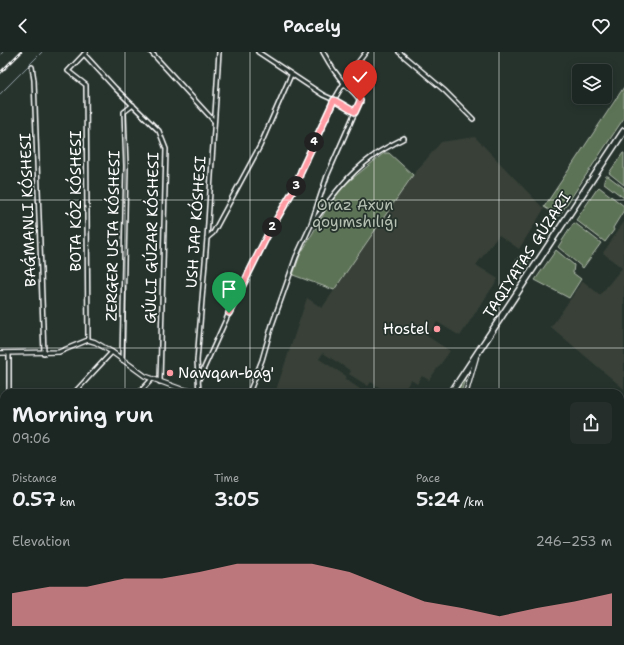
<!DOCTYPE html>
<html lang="en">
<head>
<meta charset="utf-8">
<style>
	:root { --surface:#1c2622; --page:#252e2a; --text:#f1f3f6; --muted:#a0a5a5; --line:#3a4340; --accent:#ff9aa2 }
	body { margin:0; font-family:"Shantell Sans",sans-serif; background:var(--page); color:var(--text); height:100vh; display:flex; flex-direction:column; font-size:15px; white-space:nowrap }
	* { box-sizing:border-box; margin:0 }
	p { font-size:13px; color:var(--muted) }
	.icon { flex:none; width:22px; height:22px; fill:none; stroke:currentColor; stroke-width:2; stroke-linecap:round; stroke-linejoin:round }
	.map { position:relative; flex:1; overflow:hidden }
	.sheet { position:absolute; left:0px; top:337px; width:624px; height:256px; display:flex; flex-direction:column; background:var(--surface); border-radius:12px 12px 0 0; box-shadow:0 2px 10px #0003,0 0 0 1px var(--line) }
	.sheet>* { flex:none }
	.buttons { position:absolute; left:572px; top:12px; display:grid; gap:8px }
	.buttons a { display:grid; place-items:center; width:40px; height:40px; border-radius:6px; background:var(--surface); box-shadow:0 2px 10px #0003,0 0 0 1px var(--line); font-size:20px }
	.pin { position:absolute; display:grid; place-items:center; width:34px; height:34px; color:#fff; margin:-41px -17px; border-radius:50% 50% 50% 0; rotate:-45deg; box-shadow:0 0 4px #0007 }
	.pin .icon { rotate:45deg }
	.km { position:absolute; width:20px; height:20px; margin:-10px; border-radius:50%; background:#222; color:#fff; font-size:11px; line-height:20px; text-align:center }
	.round { display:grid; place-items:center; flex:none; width:42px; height:42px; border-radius:6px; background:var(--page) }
	.headline { display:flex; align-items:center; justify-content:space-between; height:68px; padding:0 12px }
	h1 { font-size:22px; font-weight:600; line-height:30px }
	.stats { display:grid; grid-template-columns:repeat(3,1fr); gap:6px; height:68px; padding:4px 12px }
	.stats div { display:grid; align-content:center }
	.stats b { font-size:20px; font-weight:600 }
	.stats small { font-size:11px; font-weight:400 }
	.stats p { font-size:11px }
	.chart { height:112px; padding:8px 12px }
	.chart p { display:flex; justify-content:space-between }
	.chart svg { width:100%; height:72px; margin-top:4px; fill:var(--accent); opacity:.7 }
	header { display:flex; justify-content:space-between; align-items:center; height:52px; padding:0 12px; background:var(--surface); font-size:18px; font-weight:600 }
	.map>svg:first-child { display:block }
</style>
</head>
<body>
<header><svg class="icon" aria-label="back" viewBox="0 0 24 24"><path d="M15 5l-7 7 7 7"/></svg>Pacely<svg class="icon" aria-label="heart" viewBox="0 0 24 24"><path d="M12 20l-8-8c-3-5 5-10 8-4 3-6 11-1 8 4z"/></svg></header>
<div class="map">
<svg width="624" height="593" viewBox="0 0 624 593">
	<rect width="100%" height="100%" fill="#26332d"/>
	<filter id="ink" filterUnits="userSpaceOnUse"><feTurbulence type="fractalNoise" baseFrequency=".025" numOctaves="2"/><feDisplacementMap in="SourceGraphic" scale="8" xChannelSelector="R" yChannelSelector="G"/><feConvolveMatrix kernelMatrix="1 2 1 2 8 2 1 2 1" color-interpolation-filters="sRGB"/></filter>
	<g filter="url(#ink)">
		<g fill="#394137">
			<polygon points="475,85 544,157 519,197 499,183 476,213 498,227 460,284 437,270 427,284 450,299 429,328 422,324 417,332 411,328 402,341 385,341 383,340 381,341 383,338 371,330 368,334 349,322 351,319 323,301 319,307 346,324 345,327 360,337 358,341 275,341 307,246 322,256 413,123 441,90"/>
			<polygon points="624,170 624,337 551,275 583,229 600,243 622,216 603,201"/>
			<polygon points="620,460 624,461 624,495 620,493"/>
			<polygon points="511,589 585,589 584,593 510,593"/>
		</g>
		<g fill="#5d7357" stroke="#aeb9ab">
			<polygon points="624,35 624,66 559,164 544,155"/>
			<polygon points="384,101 389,101 413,123 334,238 293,223 300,203 334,144 348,130"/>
			<polygon points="623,101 624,101 624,133 609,121"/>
			<polygon points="606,124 608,124 624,136 624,146 604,131 604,129"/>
			<polygon points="599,135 624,154 624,158 613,176 614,178 605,190 576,168 597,137"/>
			<polygon points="575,171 601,191 583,216 558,195 573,172"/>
			<polygon points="556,198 574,213 573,221 581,227 569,246 535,228"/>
			<polygon points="519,205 529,208 522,218 514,212"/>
			<polygon points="466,323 461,341 454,341"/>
			<polygon points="245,589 261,589 267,593 242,593"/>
			<polygon points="396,589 414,589 414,593 395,593"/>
		</g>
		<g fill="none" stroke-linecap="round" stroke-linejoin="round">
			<g stroke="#99a6ab" stroke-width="1">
				<polyline points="0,3 3,0"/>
				<polyline points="0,42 42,0"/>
				<polyline points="275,590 275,589"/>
			</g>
			<g stroke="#fff" stroke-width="6">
				<g id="minor">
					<polyline points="86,0 68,19 86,33 88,288"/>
					<polyline points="151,0 214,69"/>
					<polyline points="258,0 323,43 334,48 355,60"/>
					<polyline points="399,0 445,39 473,67"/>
					<polyline points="84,2 115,36 159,79 166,97 160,330"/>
					<polyline points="32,15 34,28 44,301"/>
					<polyline points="345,33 352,18 366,0"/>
					<path d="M312,172C330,147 347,123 372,105C382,97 394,92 404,86"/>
					<polyline points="207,186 213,181 260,94 291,23"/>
					<polyline points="9,301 9,341"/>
					<polyline points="122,308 126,114 124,60 133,53"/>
					<polyline points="199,327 229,261 269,181 297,132 301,119 334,48 344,31"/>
					<polyline points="74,341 112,300"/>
					<polyline points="139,341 152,327"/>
					<polyline points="199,341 197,309 207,186 219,0"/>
					<path d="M249,341L262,308L272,273L296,205L310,175L327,124L360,49C356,41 350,38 345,32C336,23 329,11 323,0"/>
					<polyline points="0,421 4,416"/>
					<polyline points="0,491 4,487"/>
					<polyline points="0,557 4,553"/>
					<polyline points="39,589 45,593"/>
					<polyline points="118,589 124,593"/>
					<polyline points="271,589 277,593"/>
					<polyline points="299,589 306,593"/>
					<polyline points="153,593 154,589"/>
					<polyline points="188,593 191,589"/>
					<polyline points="239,593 242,589"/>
				</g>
			</g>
			<g stroke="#fff" stroke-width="6">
				<g id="tertiary">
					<polyline points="0,301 59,300 88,288 95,290 112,300 145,324 181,337 200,341"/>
					<polyline points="466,341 476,306"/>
					<polyline points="620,448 624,449"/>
					<polyline points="423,593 424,589"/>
				</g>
			</g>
			<g stroke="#fff" stroke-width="8">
				<g id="trunk">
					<polyline points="451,341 624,79"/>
					<polyline points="281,593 284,589"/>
				</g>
			</g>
			<use href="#minor" stroke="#26332d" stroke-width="3"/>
			<use href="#tertiary" stroke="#26332d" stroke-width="3.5"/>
			<use href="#trunk" stroke="#26332d" stroke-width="5"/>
			<g stroke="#fff" stroke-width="2.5">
				<g id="rail">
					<polyline points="0,21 21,0"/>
					<polyline points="620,556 624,541"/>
					<polyline points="595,593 598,589"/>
					<polyline points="612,593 612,589"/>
				</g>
			</g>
			<use href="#rail" stroke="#26332d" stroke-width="1" stroke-dasharray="3" stroke-linecap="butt"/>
		</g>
	</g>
	<g fill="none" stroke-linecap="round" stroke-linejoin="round" filter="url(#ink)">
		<g stroke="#fff" stroke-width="8">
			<polyline id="route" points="229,261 269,180 297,132 301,119 334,48 355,60 360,49"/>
		</g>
		<use href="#route" stroke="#ff9aa2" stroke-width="5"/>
	</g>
	<path fill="none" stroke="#fff" stroke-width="1" stroke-opacity="0.55" d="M125,0V341M250,0V341M374,0V341M499,0V341M0,148H624M0,296H624M0,445H4M620,445H624M125,589V593M250,589V593M374,589V593M499,589V593"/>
	<g fill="#ff9aa2" stroke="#26332d" stroke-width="1.5">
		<circle cx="437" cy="277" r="4"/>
		<circle cx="170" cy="321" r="4"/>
	</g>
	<g text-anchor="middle" stroke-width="3.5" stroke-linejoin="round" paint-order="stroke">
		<g font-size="15" fill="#fff" stroke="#26332d">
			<text transform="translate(76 149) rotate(-90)" y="5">BOTA KÓZ KÓSHESI</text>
			<text transform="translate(28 158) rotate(-92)" y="5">BAǴMANLI KÓSHESI</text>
			<text transform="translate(196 170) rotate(-86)" y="5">USH JAP KÓSHESI</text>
			<text transform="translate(113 184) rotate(-89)" y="5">ZERGER USTA KÓSHESI</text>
			<text transform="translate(152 186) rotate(-89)" y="5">GÚLLI GÚZAR KÓSHESI</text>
			<text transform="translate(527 203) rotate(-57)" y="5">TAQIYATAS GÚZARI</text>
		</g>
		<g font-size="15" fill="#b6c0b3" stroke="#26332d">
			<text x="355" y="158">Oraz Axun<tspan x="355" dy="17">qoyımshılıǵı</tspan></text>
		</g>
		<g font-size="15" fill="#fff" stroke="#26332d" text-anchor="end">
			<text x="429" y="282">Hostel</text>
			<text x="178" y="326" text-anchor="start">Nawqan-bag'</text>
		</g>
	</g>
</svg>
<div class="buttons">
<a><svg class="icon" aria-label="layers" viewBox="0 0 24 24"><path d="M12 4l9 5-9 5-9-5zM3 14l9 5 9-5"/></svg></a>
</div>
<div class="pin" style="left:229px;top:261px;background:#1e9e55"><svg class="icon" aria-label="arrive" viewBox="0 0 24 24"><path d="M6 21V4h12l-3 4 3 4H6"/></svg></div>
<div class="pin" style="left:360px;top:49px;background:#d93025"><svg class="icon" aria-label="check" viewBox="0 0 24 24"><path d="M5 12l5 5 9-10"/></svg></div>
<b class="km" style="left:272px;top:175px">2</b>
<b class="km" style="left:296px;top:134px">3</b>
<b class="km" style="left:314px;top:90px">4</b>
<section class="sheet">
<div class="headline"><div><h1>Morning run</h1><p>09:06</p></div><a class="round"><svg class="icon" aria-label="share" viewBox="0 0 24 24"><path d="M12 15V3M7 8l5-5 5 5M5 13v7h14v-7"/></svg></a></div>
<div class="stats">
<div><p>Distance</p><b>0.57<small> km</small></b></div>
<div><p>Time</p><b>3:05</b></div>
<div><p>Pace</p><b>5:24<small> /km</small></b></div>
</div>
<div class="chart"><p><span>Elevation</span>246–253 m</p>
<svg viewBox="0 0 160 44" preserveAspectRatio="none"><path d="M0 44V24L10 20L20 20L30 15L40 15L50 11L60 6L70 6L80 6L90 11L100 20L110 29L120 33L130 38L140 33L150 29L160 24V44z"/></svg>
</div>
</section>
</div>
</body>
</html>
